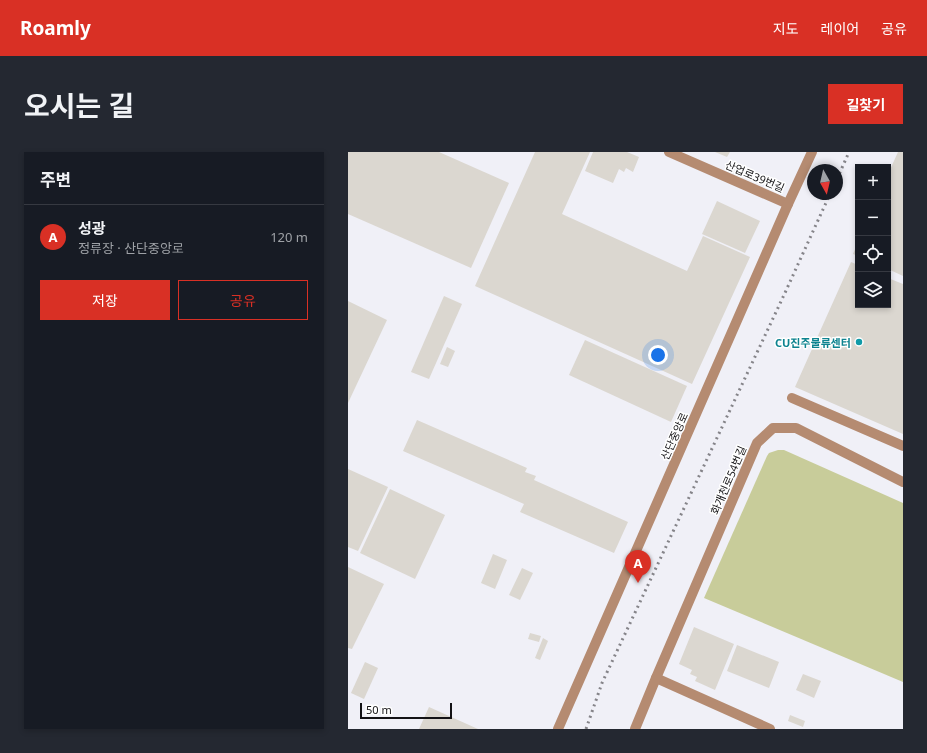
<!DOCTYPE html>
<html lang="ko">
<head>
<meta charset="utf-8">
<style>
  body { margin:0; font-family:"Noto Sans","Noto Sans KR",sans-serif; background:#242831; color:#f1f3f6 }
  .controls { position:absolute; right:12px; top:12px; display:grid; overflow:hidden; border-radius:0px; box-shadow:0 2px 6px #0003 }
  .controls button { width:36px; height:36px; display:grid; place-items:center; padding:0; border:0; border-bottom:1px solid #363941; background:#171b24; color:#f1f3f6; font:20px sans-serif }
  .compass { position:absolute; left:459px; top:12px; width:36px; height:36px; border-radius:50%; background:#171b24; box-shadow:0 2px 6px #0003; rotate:172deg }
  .scale { position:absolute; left:12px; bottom:10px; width:92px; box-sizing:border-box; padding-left:4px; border:2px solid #131215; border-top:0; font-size:11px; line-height:14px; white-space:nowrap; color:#131215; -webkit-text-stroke:3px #fff; paint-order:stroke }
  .you { position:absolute; left:310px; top:203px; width:14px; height:14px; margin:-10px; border:3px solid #fff; border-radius:50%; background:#1a73e8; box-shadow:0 0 0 6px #1a73e833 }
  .badge { display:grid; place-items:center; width:26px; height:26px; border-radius:50%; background:#d93025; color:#fff; font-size:13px; font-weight:700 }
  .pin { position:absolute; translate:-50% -33px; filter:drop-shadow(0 1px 2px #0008) }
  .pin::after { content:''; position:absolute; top:21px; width:14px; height:12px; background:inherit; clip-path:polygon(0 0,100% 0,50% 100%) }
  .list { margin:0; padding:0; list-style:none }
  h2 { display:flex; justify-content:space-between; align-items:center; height:52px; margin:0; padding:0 16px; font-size:17px }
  h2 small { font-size:13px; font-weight:400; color:#9ea1a6 }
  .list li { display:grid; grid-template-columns:26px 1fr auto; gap:12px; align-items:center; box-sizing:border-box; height:64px; padding:0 16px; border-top:1px solid #363941 }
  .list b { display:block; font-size:15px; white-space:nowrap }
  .list p { margin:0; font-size:13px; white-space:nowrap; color:#9ea1a6 }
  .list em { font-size:13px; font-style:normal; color:#9ea1a6 }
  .actions { display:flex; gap:8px; padding:12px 16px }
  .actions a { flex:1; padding:9px 0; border:1px solid #d93025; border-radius:0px; text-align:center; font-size:14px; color:#d93025 }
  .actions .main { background:#d93025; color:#fff }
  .icon { flex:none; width:22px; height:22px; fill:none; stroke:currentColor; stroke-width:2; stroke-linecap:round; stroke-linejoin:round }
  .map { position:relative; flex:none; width:555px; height:577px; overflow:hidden; border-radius:0px }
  header { display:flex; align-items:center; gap:24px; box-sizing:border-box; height:56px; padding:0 20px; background:#d93025; color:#fff }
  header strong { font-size:19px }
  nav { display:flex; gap:22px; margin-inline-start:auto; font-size:14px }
  .intro { display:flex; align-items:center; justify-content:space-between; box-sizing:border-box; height:96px; padding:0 24px }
  h1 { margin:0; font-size:28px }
  .button { padding:10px 18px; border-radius:0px; background:#d93025; color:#fff; font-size:14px; font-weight:700 }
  main { display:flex; gap:24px; padding:0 24px }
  aside { flex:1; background:#171b24; border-radius:0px; box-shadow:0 2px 6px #0003 }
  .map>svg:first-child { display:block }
  .green { fill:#c8cc9a }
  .building { fill:#dbd7d0 }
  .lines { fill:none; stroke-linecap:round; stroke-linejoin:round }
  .minor { stroke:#b58b71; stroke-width:10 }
  .rail { stroke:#858489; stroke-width:3; stroke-dasharray:2 4; stroke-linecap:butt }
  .culture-dot { fill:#0f9aa8; stroke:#fff; stroke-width:1.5 }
  .labels { text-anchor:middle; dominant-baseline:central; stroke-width:3; stroke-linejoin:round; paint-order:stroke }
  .street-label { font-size:11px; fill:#131215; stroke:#fff }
  .culture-label { font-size:11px; font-weight:bold; fill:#0d838f; stroke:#fff; text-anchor:end }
</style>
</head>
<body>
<header>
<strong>Roamly</strong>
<nav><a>지도</a><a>레이어</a><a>공유</a></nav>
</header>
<div class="intro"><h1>오시는 길</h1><a class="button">길찾기</a></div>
<main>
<aside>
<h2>주변<small></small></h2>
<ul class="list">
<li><span class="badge">A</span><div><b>성광</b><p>정류장 · 산단중앙로</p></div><em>120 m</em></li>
</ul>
<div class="actions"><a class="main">저장</a><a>공유</a></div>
</aside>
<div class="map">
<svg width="555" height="577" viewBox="0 0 555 577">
  <rect width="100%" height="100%" fill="#f0f0f7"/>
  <path class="green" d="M430,298H436L555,351V530L356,446L419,304L421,301Z"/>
  <g class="building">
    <path d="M0,0H91L161,31L123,116L0,62Z"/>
    <path d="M187,0H242L214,62L339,119L355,84L402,105L344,232L127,134Z"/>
    <path d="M245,0H279L291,5L285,20L278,16L276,20L271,17L265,31L237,19Z"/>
    <path d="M367,0H382L379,5Z"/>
    <path d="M550,0H555V124L540,117V22Z"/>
    <path d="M369,49L412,69L397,101L354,82Z"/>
    <path d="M510,90V104L505,102Z"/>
    <path d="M503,110L510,113V153H540V126L555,132V282L447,235Z"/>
    <path d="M96,144L114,152L81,227L63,220Z"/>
    <path d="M0,149L39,168L0,251Z"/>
    <path d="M237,188L339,234L323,270L221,223Z"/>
    <path d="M99,195L107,199L100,215L92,212Z"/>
    <path d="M69,268L179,316L177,320L188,324L186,328L280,370L266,401L172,360L176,352L55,299Z"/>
    <path d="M0,317L40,335L10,399L0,395Z"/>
    <path d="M42,337L97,363L67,427L12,401Z"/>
    <path d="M145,402L159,408L147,437L133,431Z"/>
    <path d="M0,415L36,432L4,497L0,496Z"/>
    <path d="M174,416L185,421L172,448L161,443Z"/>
    <path d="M346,475L386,492L367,538L347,529L349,525L342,522L344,518L331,512Z"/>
    <path d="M182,481L193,484L191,490L180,487Z"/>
    <path d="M195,486L200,489L192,508L187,506Z"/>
    <path d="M389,493L431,510L421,536L379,519Z"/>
    <path d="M17,510L30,516L16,547L3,541Z"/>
    <path d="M455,522L473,529L466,546L448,538Z"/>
    <path d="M81,555L130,577H71Z"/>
    <path d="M442,563L457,569L455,575L440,569Z"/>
  </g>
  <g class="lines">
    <g class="minor">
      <path d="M321,0L440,52"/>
      <path d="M444,246L555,294"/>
      <path d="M308,526L422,577"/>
      <path d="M210,577L440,52L464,0"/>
      <path d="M287,577L308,526L409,291L425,276H448L555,330"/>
    </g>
    <g class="rail">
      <path d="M489,27L501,0"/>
      <path d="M238,577L254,531L436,143L482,42"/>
    </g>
  </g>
  <circle class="culture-dot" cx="511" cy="190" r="4"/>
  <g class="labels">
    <g class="street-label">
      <text transform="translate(407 24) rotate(23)">산업로39번길</text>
      <text transform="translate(326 284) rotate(-66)">산단중앙로</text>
      <text transform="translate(380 328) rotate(-67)">화개천로54번길</text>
    </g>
    <g class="culture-label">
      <text x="503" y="190">CU진주물류센터</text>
    </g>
  </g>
</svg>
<div class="controls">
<button>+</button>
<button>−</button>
<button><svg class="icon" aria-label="locate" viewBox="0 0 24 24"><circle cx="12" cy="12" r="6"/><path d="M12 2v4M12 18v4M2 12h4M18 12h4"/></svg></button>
<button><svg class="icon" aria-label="layers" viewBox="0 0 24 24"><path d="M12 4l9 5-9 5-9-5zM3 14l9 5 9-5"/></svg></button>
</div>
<svg class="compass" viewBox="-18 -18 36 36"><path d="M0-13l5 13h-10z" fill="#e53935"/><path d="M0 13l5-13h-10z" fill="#9ea1a6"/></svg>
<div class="scale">50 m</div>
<div class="you"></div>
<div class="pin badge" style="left:290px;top:431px">A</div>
</div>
</main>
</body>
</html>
